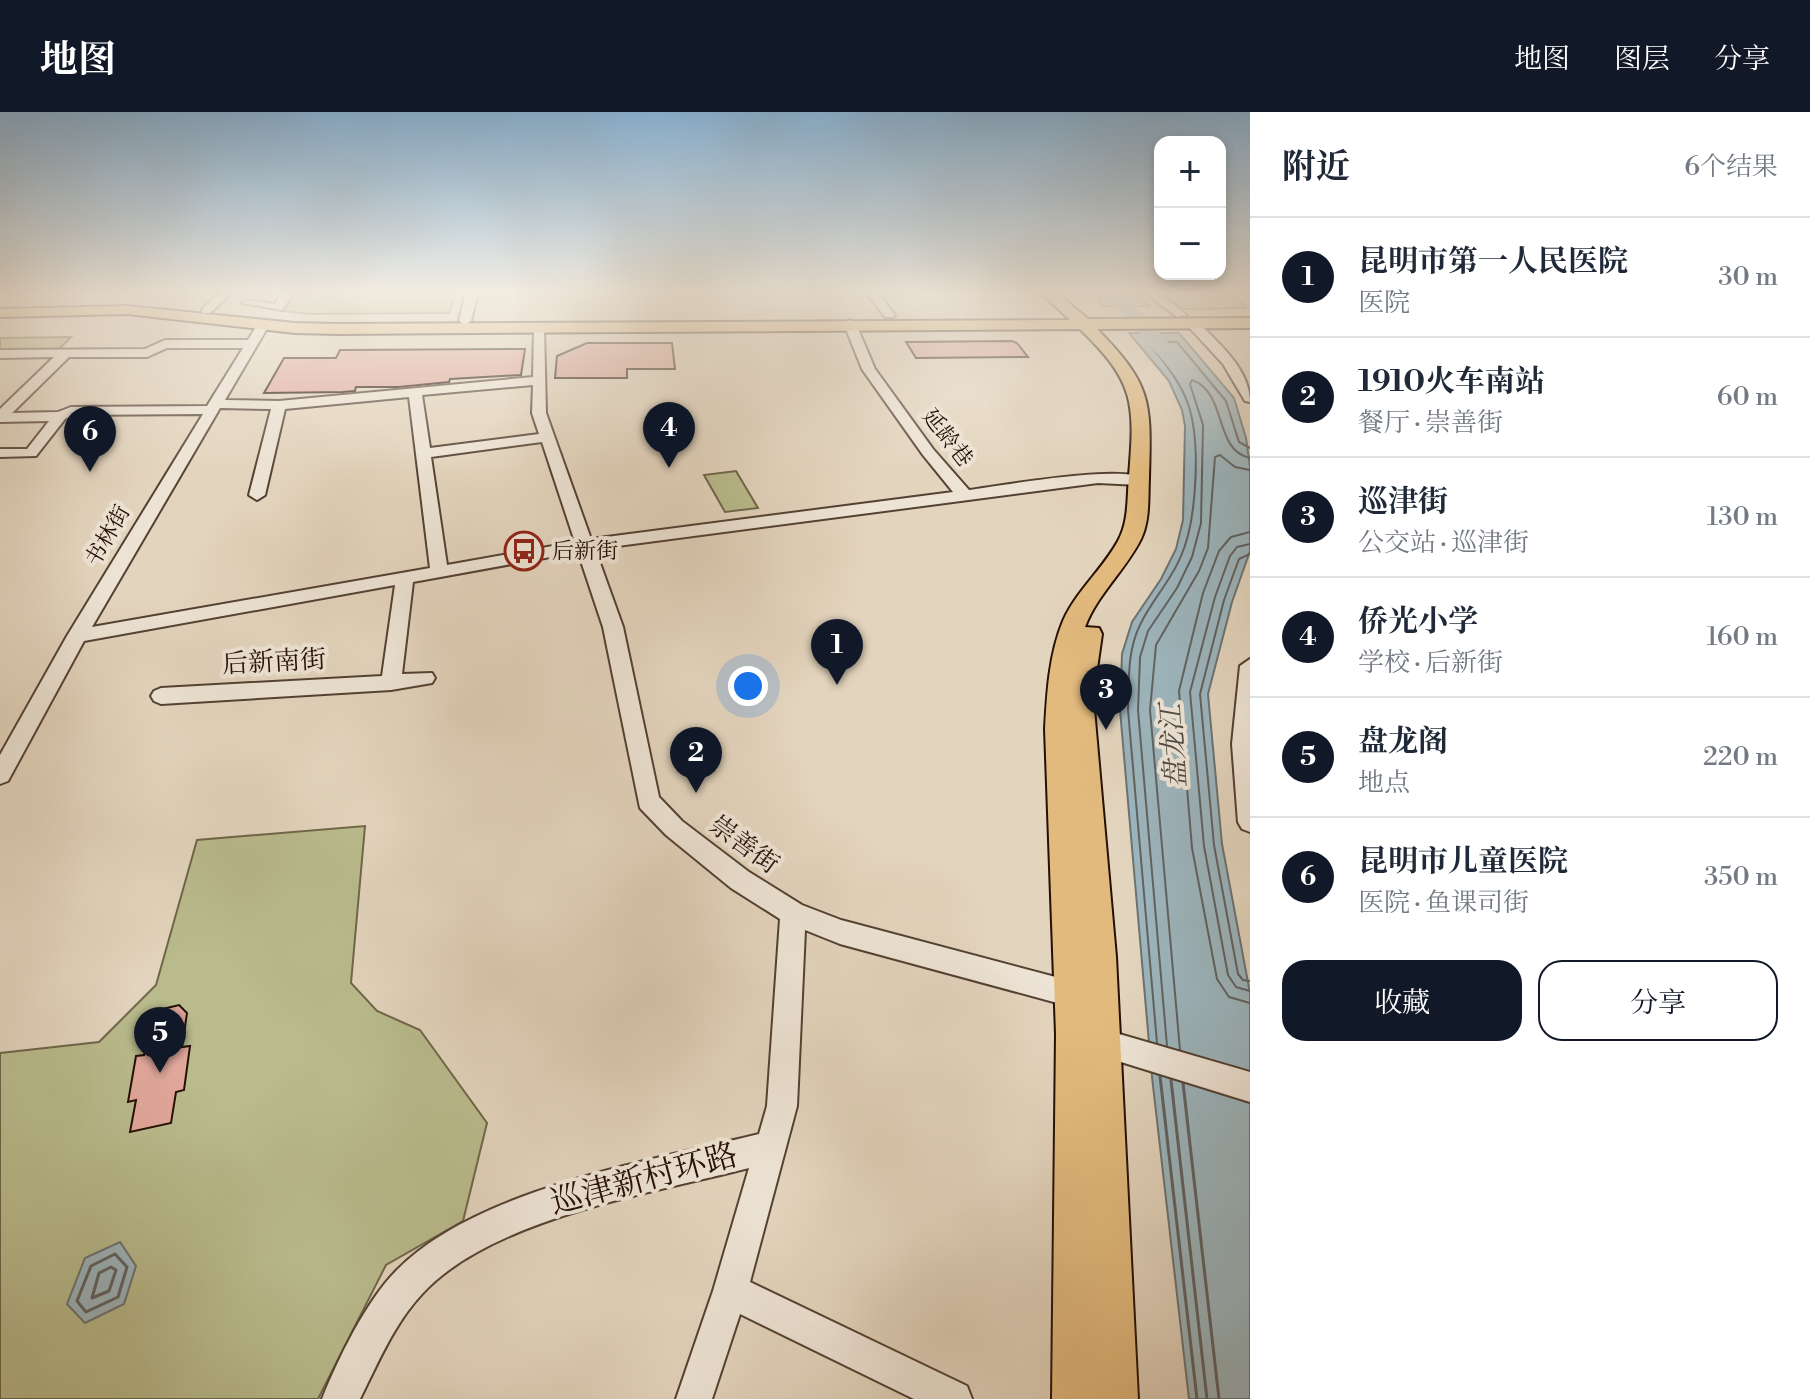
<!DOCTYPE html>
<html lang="zh">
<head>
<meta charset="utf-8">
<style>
  body { margin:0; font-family:"Libre Bodoni","Noto Serif SC",serif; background:#f2f2f3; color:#1f2937 }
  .controls { position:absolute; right:24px; top:24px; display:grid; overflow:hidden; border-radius:16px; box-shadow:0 4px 12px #0003 }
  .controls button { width:72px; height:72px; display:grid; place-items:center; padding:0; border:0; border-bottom:2px solid #e0e1e3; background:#fff; color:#1f2937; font:40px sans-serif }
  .you { position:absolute; left:748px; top:574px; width:28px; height:28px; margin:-20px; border:6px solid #fff; border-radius:50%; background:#1a73e8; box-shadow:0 0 0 12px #1a73e833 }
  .badge { display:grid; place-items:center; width:52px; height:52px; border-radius:50%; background:#111827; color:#fff; font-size:26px; font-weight:700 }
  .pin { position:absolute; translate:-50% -66px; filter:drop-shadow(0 2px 4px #0008) }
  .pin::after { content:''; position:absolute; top:42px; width:28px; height:24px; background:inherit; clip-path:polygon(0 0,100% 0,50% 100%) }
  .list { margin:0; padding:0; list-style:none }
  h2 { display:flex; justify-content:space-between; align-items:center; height:104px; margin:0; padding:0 32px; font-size:34px }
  h2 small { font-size:26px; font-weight:400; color:#747a83 }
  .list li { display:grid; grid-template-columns:52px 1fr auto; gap:24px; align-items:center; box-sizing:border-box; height:120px; padding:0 32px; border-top:2px solid #e0e1e3 }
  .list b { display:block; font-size:30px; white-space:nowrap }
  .list p { margin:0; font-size:26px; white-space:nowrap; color:#747a83 }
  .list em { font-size:26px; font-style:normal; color:#747a83 }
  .actions { display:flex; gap:16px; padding:24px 32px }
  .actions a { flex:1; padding:18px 0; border:2px solid #111827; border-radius:24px; text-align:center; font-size:28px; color:#111827 }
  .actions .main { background:#111827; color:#fff }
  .map { position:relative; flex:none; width:1250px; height:1287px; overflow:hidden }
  header { display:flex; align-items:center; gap:48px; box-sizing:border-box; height:112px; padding:0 40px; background:#111827; color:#fff }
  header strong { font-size:38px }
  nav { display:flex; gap:44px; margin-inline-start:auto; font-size:28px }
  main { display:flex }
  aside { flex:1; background:#fff }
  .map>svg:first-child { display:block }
  .green { fill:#b9bb8d; stroke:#6f6649; stroke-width:2 }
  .water { fill:#9cb5bd; stroke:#6c7373; stroke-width:2 }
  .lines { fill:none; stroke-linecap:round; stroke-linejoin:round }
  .shore-far1 { stroke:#606261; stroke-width:2 }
  .shore { stroke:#606261; stroke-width:3 }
  .river { fill:#9cb5bd; fill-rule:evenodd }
  .building { fill:#e1a89c; stroke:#251005; stroke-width:2 }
  .minor-casing { stroke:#544133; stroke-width:4 }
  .major-casing { stroke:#251005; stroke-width:4 }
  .minor { fill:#ede3d4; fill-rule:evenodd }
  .major { fill:#e2ba7e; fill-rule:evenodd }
  .labels { text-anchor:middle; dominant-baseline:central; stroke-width:8; stroke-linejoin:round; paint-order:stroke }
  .far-street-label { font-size:22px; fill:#251005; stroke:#ede3d4 }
  .far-poi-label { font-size:22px; fill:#251005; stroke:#ede3d4; text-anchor:start }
  .street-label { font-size:26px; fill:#251005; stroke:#ede3d4 }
  .water-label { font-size:28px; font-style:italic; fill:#4f4a45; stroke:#ede3d4 }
  .near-street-label { font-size:32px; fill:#251005; stroke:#ede3d4 }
</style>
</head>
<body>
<header>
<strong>地图</strong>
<nav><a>地图</a><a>图层</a><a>分享</a></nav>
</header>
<main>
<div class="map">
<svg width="1250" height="1287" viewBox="0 0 1250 1287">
  <rect width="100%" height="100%" fill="#e3d4bd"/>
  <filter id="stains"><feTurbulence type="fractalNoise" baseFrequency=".0025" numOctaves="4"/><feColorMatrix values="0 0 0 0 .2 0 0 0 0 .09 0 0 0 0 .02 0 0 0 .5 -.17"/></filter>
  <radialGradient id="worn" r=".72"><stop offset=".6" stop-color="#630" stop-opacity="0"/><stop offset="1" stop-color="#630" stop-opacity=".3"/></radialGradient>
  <g class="green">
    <path d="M296,180H456L449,201L309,202L284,199Z"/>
    <path d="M1160,180H1228L1247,196L1185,197Z"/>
    <path d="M71,225L59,237H0V226Z"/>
    <path d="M736,359L758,396L725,400L704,363Z"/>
    <path d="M365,714L351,871L377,899L420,918L487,1011L463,1109L386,1153L318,1287H0V941L99,930L156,873L197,728Z"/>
  </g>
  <g class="water">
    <path d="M1096,180H1135L1149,194H1101Z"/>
    <path d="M1129,221H1179L1234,286L1246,326L1250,354V439L1232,490L1208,582L1222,732L1250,881V1287H1189L1152,965L1120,598L1122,542L1132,510L1161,467L1176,437L1183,408L1185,314L1182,298L1169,269Z"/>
    <path d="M120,1130L136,1154L124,1192L85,1211L67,1192L85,1146Z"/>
  </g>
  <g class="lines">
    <g class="shore-far1">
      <path d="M1250,420L1231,425L1219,439L1203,481L1179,579L1192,736L1217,867L1229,885L1250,891"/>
      <path d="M1250,432L1237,435L1230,444L1215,485L1190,580L1204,734L1228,863L1236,875L1250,879"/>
      <path d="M1250,442L1239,447L1224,488L1200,582L1214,733L1238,862L1243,868L1250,869"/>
      <path d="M1157,931L1128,598C1129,570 1127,539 1140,513C1151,489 1171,469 1181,444C1197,408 1201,329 1188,292C1181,271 1166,253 1152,235V230H1177L1226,289L1239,330L1250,336"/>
      <path d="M1167,934L1138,598L1140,545L1148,519L1177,476L1192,445L1201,411L1203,313L1190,272L1192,268C1228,281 1213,338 1250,346"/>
      <path d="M1180,938L1150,598L1156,533L1199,459L1208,436L1215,345L1220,343L1235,355L1250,358"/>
    </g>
    <g class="shore">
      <path d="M1160,964L1197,1287"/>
      <path d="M1171,968L1207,1287"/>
      <path d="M1183,971L1219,1287"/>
      <path d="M115,1142L127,1155L118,1185L86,1200L77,1189L91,1154Z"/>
      <path d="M111,1155L116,1158L109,1179L92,1186L99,1161Z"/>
    </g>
    <path class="river" d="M1104,180H1123L1186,251L1189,255L1186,259H1172Z"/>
  </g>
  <g class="building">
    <path d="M1012,229L1017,231L1028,245L916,246L906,230Z"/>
    <path d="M587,231H672L675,257H627V266H555L557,244Z"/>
    <path d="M525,237L521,263L450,267L449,270L399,275H356L355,279L343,280L264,281L284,246H336L340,238Z"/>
    <path d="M179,893L187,901L182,935L190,934L184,978L176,980L171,1011L130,1020L136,988L128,990L136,944L144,943L150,908L163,897Z"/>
  </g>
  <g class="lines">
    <g class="minor-casing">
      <g id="minor">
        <path d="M221,180H233L210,201H202V197Z"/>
        <path d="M282,180H294L282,198L242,191L248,188L275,192Z"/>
        <path d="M466,180H478L471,209L465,213L459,209Z"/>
        <path d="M866,180H877L895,203L893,205H885Z"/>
        <path d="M1144,180H1157L1187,203L1177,205Z"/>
        <path d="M850,208L856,212L875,257L933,337L969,378C1000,374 1127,351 1147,368L1139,373L1098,371L595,437L623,515L659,685L682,709L749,760L802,793L841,808L1093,875L1097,885L1093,895L1083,898L840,832L805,818L797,994L750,1170L967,1274L972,1287H914L740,1202L712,1287H676L713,1179L749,1056C652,1081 490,1107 422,1182C394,1212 378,1251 360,1287H322C338,1247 367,1187 398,1157C479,1076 651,1049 759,1022L767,994L780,807L731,776L666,723L640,696L603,515L578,440L413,470L402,562L432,561L435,566L432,571L391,578L161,592L154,589L151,584L154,579L161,576L382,564L395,473L84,529L8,669L0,672V643L67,524L203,302L73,303L65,307L36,344L0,345V337H27L49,309L0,310V297L54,245L0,246V238L145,237L165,228H248L259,210L263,209L269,213L225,288L279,289L533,265L534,217L544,214L546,301L591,427L953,380L923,343L862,257L844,212ZM167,236H243L207,294L71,295L58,300L12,301L69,245H147ZM533,273L532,301L539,322L430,336L422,283ZM409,285L430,456L92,515L220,296L271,297L249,383L257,388L265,383L285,297ZM542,330L575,430L447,453L431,345Z"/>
        <path d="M1188,208H1196C1218,231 1250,257 1250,290L1245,289L1223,252L1188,214Z"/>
        <path d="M1250,547V720L1242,717L1238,710L1232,632L1240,554Z"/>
        <path d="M1102,917L1250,960V990L1092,941L1088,931L1092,921Z"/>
      </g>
    </g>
    <g class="major-casing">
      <path id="major" d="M1040,180H1056L1088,207L1250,206V216L1097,217C1153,274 1151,290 1149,366C1148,386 1150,408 1141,427C1125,459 1098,481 1085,515L1099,516L1102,522L1093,585L1116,845L1138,1287H1052L1056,922L1045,617C1047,581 1049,543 1063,509C1077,478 1102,458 1118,429C1129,409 1127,386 1129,364C1135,291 1135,270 1080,217L337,222L295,221L127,202L0,205V197L127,194L295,211L337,212L1070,208Z"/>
    </g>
    <use href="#minor" class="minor"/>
    <use href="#major" class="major"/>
  </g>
  <linearGradient id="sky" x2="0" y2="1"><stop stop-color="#89b4d7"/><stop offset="0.5" stop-color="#f2ece1"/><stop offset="1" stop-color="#f2ece1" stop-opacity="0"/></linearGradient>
  <rect width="1250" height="360" fill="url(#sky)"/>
  <defs>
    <g id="bus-ring" transform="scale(2)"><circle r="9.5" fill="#ede3d4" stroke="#8f2418" stroke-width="1.5"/><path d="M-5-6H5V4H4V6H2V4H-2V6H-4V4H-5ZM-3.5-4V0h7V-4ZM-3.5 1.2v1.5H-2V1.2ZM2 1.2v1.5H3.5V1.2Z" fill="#8f2418"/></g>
  </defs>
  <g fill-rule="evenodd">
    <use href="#bus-ring" x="524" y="439"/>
  </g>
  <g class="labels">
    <g class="far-street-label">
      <text transform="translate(947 326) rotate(52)">延龄巷</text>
      <text transform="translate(108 424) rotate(-60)">书林街</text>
    </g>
    <g class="far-poi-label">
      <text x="552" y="439">后新街</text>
    </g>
    <g class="street-label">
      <text transform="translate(274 550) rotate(-3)">后新南街</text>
      <text transform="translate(744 733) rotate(36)">崇善街</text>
    </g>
    <g class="water-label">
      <text transform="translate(1174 634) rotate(-94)">盘龙江</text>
    </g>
    <g class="near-street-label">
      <text transform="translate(644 1067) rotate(-15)">巡津新村环路</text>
    </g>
  </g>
  <rect width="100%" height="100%" filter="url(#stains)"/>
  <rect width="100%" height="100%" fill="url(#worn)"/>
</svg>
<div class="controls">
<button>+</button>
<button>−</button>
</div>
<div class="you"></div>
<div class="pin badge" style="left:837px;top:573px">1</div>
<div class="pin badge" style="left:696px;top:681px">2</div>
<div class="pin badge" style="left:1106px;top:618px">3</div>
<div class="pin badge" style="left:669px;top:356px">4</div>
<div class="pin badge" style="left:160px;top:961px">5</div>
<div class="pin badge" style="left:90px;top:360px">6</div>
</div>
<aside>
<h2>附近<small>6个结果</small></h2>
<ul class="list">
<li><span class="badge">1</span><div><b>昆明市第一人民医院</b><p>医院</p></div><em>30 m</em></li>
<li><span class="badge">2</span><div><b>1910火车南站</b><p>餐厅 · 崇善街</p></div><em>60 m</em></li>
<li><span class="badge">3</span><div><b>巡津街</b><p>公交站 · 巡津街</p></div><em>130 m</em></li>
<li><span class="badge">4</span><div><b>侨光小学</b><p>学校 · 后新街</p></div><em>160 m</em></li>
<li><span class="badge">5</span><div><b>盘龙阁</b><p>地点</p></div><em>220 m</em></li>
<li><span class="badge">6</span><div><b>昆明市儿童医院</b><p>医院 · 鱼课司街</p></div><em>350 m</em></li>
</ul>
<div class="actions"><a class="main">收藏</a><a>分享</a></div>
</aside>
</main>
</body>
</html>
